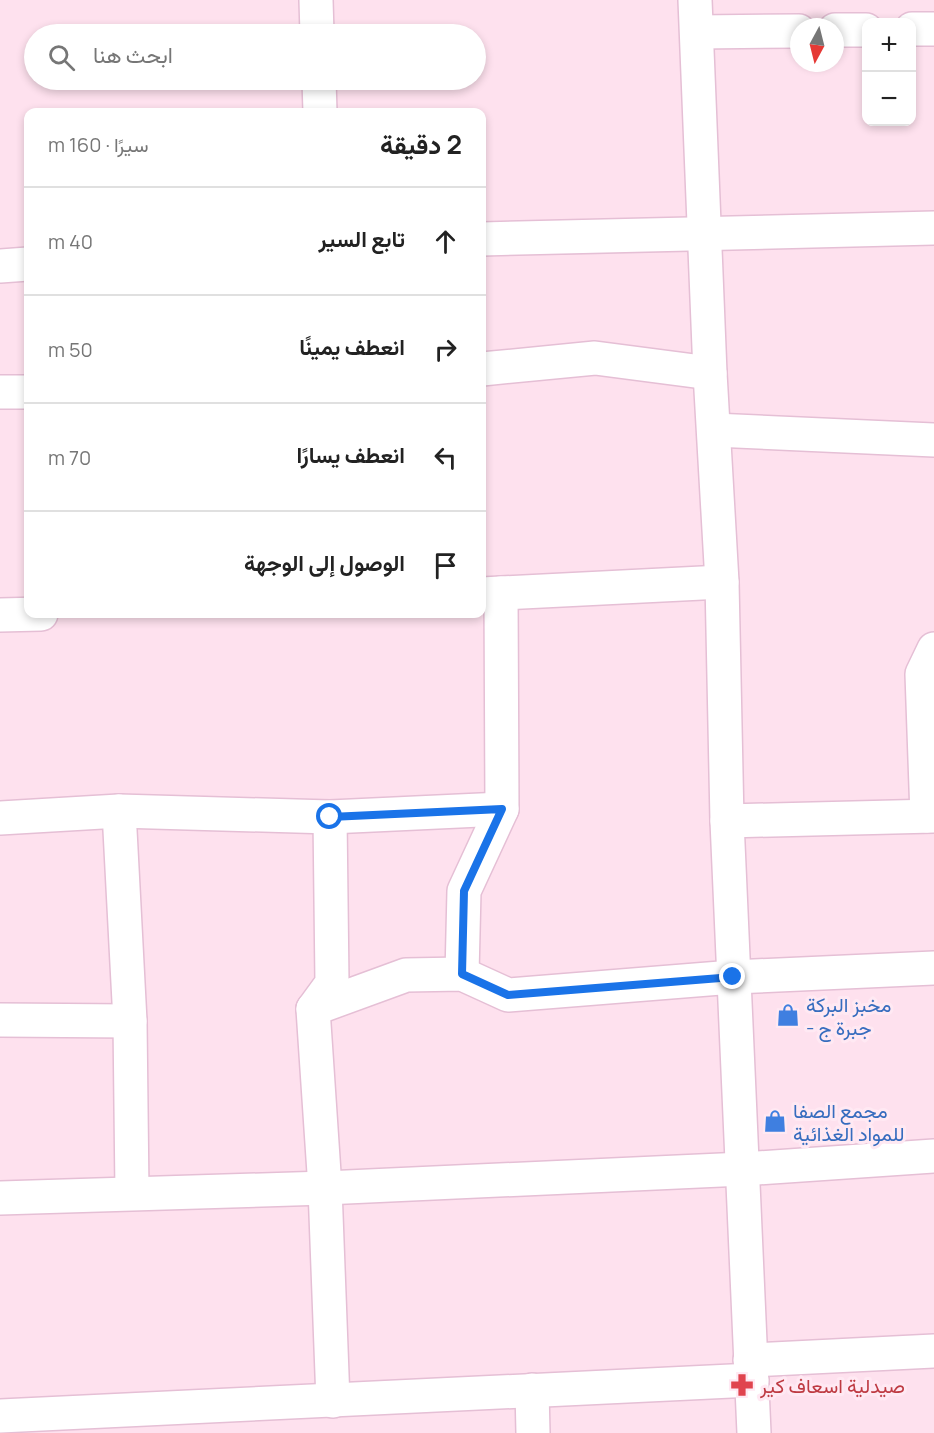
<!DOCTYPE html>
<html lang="ar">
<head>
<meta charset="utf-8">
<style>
  body { margin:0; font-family:Manrope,Vazirmatn,sans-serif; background:#f2f2f2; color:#222; direction:rtl }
  .controls { position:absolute; right:18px; top:18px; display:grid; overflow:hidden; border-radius:12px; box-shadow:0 3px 9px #0003 }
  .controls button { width:54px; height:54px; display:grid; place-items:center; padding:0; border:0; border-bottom:2px solid #e0e0e0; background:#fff; color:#222; font:30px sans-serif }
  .compass { position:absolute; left:790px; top:18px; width:54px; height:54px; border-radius:50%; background:#fff; box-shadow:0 3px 9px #0003; rotate:187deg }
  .stop { position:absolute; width:18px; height:18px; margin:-14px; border:4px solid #1a73e8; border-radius:50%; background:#fff }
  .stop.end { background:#1a73e8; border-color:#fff; box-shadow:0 2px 6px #0008 }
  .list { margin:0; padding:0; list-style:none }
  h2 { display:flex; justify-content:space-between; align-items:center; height:78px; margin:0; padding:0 24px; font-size:26px }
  h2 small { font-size:20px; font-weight:400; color:#767676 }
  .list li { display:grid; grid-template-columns:39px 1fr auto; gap:18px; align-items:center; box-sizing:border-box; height:108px; padding:0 24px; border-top:2px solid #e0e0e0 }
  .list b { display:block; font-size:22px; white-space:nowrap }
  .list em { font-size:20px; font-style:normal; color:#767676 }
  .icon { flex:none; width:33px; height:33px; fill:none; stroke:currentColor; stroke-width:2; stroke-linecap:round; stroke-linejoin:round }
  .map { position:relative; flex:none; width:934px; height:1433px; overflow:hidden; direction:ltr }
  .search { position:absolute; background:#fff; box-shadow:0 3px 9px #0003; left:24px; top:24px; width:462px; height:66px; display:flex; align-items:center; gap:15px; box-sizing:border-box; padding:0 21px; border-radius:33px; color:#767676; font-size:22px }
  .panel { position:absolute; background:#fff; box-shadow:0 3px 9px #0003; left:24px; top:108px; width:462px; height:510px; border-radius:12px; direction:rtl }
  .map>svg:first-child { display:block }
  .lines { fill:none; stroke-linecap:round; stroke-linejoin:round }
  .minor-casing { stroke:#e5bfd5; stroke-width:36 }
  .minor { stroke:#fff; stroke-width:33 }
  .route { stroke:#1a73e8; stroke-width:8 }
  .labels { text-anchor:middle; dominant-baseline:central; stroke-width:6; stroke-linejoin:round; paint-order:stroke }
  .shop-label { font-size:20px; fill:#366cbe; stroke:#ffe9f3; text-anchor:start }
  .health-label { font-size:20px; fill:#be3a42; stroke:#ffe9f3; text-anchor:start }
</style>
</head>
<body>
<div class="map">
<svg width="934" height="1433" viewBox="0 0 934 1433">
  <rect width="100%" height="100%" fill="#fee1ee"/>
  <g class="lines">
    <g class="minor-casing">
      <g id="minor">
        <path d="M316,0L317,34"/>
        <path d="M695,0L710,373L722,582L727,821L754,1433"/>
        <path d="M912,29H934"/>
        <path d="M835,30H866"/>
        <path d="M697,32L799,31"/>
        <path d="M319,80L320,112"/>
        <path d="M482,239L934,228"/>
        <path d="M0,266L28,264"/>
        <path d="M482,369L595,358L710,373"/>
        <path d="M0,392H28"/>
        <path d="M714,430L934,440"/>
        <path d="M482,594L722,582"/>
        <path d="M0,615L41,614"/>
        <path d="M119,811L130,1021L132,1193"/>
        <path d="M927,816L922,674L934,649"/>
        <path d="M330,817L332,983L313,1009L325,1188L333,1401"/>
        <path d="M0,818L119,811L330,817L502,809"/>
        <path d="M727,821L934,816"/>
        <path d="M462,974L464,891L502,809L501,593"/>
        <path d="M313,1009L406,975L462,974L508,995L733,977L934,968"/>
        <path d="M0,1020L130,1021"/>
        <path d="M0,1198L325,1188L743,1169L934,1156"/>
        <path d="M750,1360L934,1351"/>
        <path d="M532,1390L533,1433"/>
        <path d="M0,1416L752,1380"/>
      </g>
    </g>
    <use href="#minor" class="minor"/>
  </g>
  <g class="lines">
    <path class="route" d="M330,817L502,809L464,891L462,974L508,995L733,977"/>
  </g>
  <defs>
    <g id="shop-bare" transform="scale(1.8)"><path d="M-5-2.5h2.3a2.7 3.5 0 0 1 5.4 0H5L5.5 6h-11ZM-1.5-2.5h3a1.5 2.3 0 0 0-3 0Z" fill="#3f7fe0" stroke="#ffe9f3" stroke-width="2.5" paint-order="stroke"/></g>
    <g id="pharmacy-bare" transform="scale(1.8)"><path d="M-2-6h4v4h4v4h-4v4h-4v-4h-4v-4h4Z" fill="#e0444e" stroke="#ffe9f3" stroke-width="2.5" paint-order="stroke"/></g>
  </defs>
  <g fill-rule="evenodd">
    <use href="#shop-bare" x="788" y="1015"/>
    <use href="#shop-bare" x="775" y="1121"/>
    <use href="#pharmacy-bare" x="742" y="1385"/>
  </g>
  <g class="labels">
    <g class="shop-label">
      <text x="806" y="1004">مخبز البركة<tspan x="806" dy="23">- جبرة ج</tspan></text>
      <text x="793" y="1110">مجمع الصفا<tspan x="793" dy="23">للمواد الغذائية</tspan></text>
    </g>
    <g class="health-label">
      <text x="760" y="1385">صيدلية اسعاف كير</text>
    </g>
  </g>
</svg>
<div class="controls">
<button>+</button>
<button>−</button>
</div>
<svg class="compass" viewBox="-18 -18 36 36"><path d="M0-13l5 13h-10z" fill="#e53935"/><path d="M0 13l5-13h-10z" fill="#767676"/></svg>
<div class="stop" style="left:330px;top:817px"></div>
<div class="stop end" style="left:733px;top:977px"></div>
<div class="search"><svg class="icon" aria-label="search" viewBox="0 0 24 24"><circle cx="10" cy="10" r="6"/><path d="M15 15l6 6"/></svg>ابحث هنا</div>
<section class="panel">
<h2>2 دقيقة<small>سيرًا · 160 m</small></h2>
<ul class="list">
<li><svg class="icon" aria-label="ahead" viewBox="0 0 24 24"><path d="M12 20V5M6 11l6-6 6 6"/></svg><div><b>تابع السير</b></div><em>40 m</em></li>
<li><svg class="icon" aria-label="right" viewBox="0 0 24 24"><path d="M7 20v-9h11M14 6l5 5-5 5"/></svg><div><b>انعطف يمينًا</b></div><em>50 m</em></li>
<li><svg class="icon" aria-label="left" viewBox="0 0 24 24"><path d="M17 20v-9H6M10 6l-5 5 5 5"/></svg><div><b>انعطف يسارًا</b></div><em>70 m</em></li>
<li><svg class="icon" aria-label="arrive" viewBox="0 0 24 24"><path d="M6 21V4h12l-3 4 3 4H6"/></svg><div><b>الوصول إلى الوجهة</b></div></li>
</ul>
</section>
</div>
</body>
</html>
